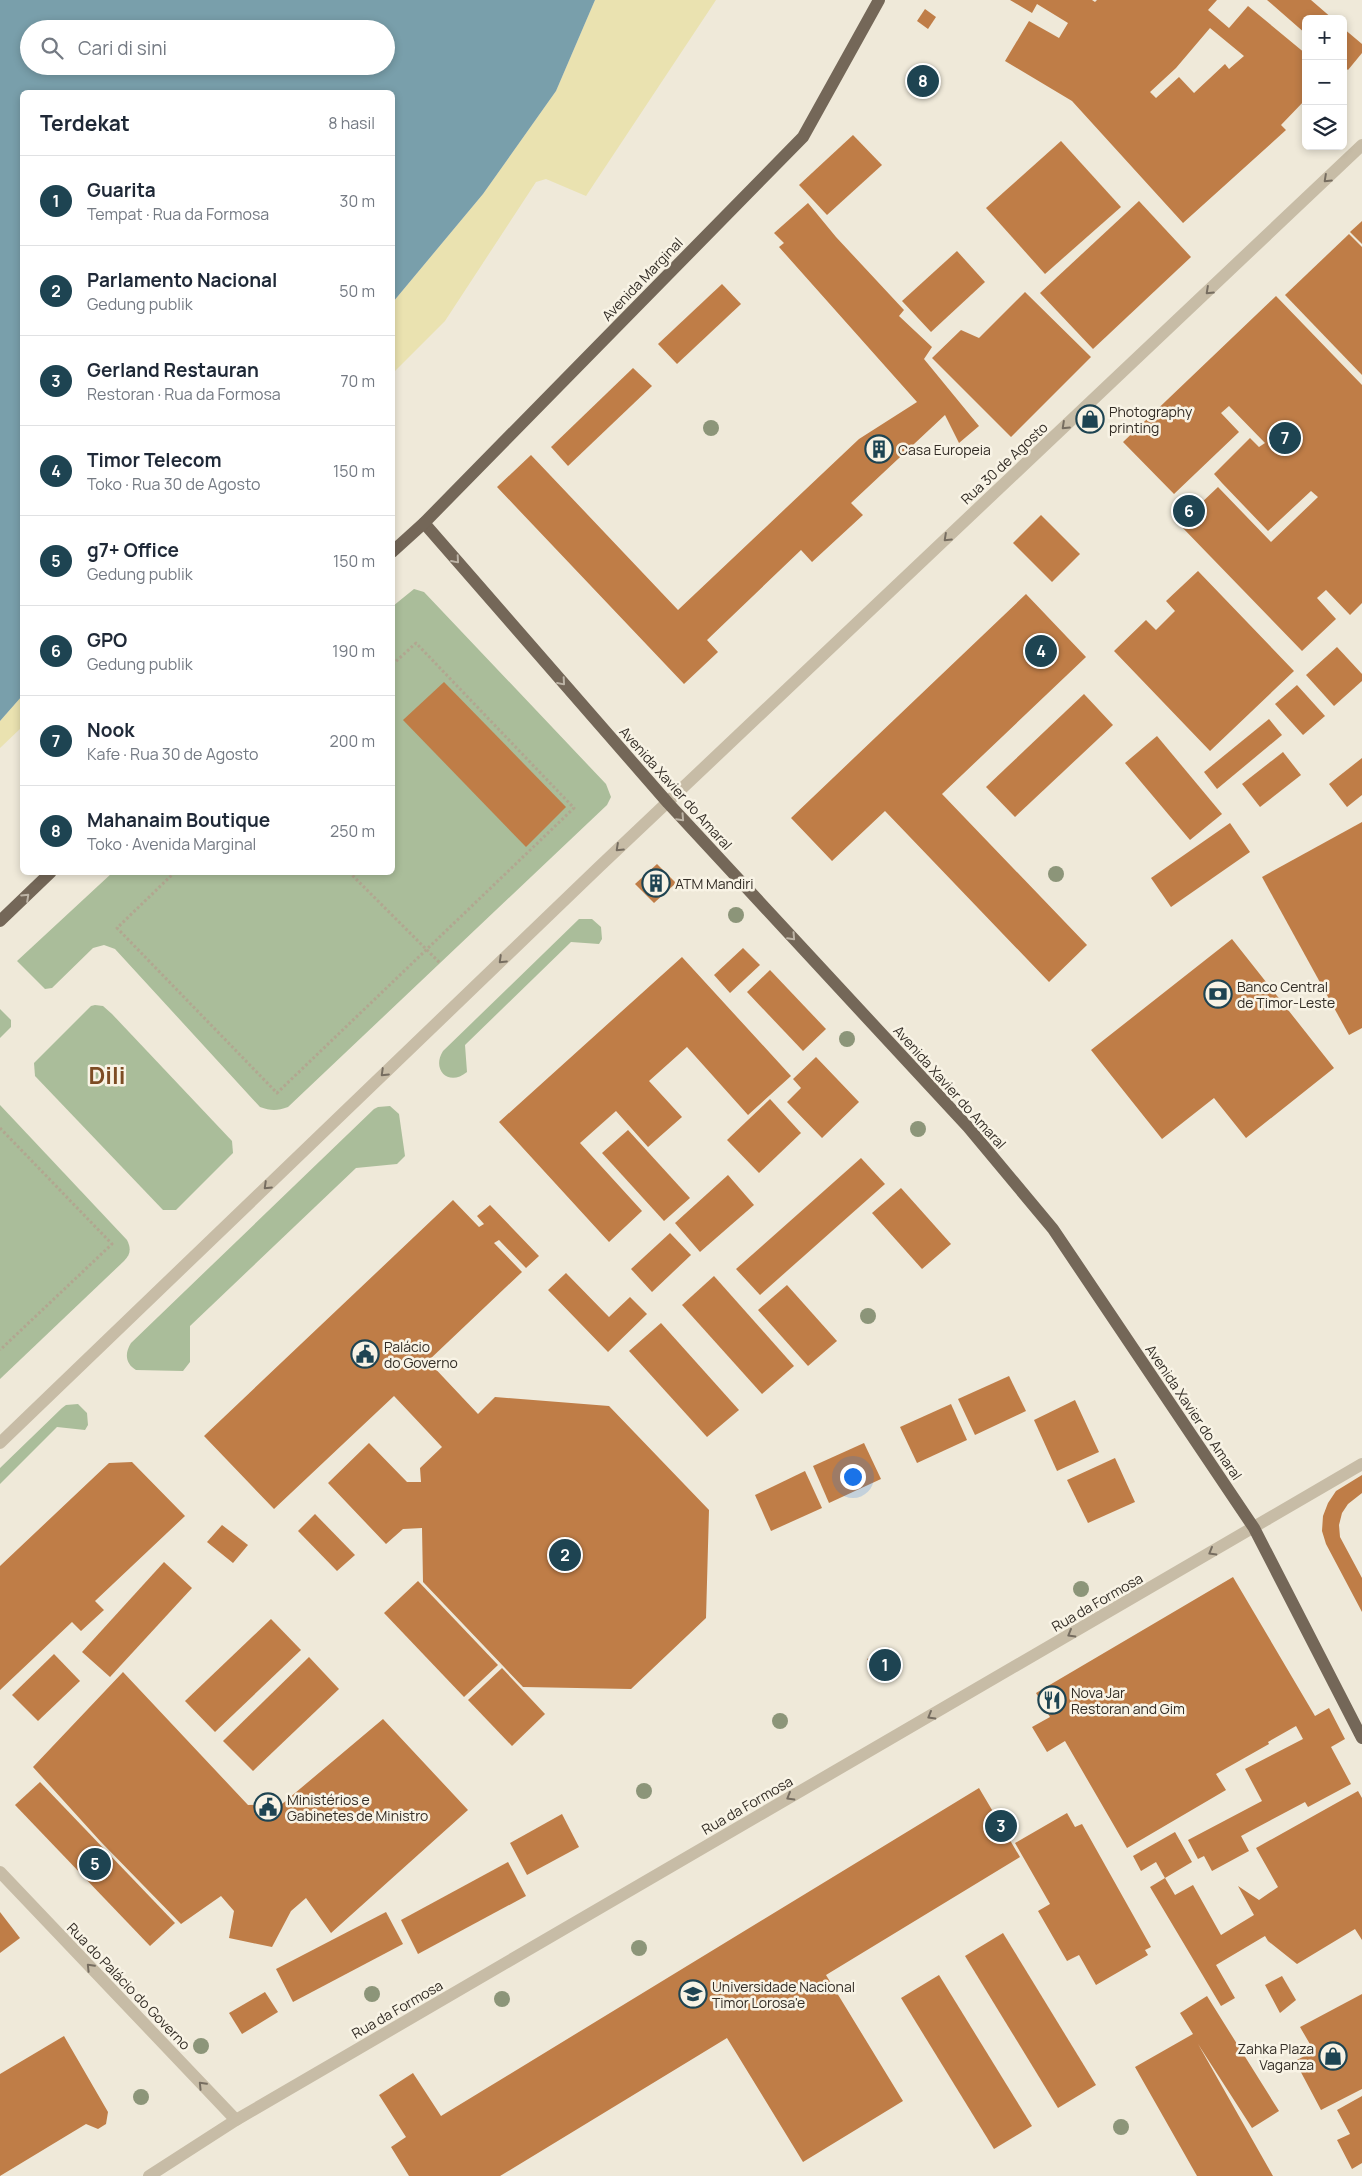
<!DOCTYPE html>
<html lang="id">
<head>
<meta charset="utf-8">
<style>
  body { margin:0; font-family:Manrope,sans-serif; background:#f6f6f7; color:#1f2937 }
  .controls { position:absolute; right:15px; top:15px; display:grid; overflow:hidden; border-radius:8px; box-shadow:0 2px 8px #0003 }
  .controls button { width:45px; height:45px; display:grid; place-items:center; padding:0; border:0; border-bottom:1px solid #e0e1e3; background:#fff; color:#1f2937; font:25px sans-serif }
  .you { position:absolute; left:852px; top:1476px; width:18px; height:18px; margin:-12px; border:4px solid #fff; border-radius:50%; background:#1a73e8; box-shadow:0 0 0 8px #1a73e833 }
  .badge { display:grid; place-items:center; width:32px; height:32px; border-radius:50%; background:#1e4452; color:#fff; font-size:16px; font-weight:700 }
  .pin { position:absolute; translate:-50% -50%; border:2px solid #fff; box-shadow:0 1px 5px #0006 }
  .list { margin:0; padding:0; list-style:none }
  h2 { display:flex; justify-content:space-between; align-items:center; height:65px; margin:0; padding:0 20px; font-size:21px }
  h2 small { font-size:16px; font-weight:400; color:#747a83 }
  .list li { display:grid; grid-template-columns:32px 1fr auto; gap:15px; align-items:center; box-sizing:border-box; height:90px; padding:0 20px; border-top:1px solid #e0e1e3 }
  .list b { display:block; font-size:19px; white-space:nowrap }
  .list p { margin:0; font-size:16px; white-space:nowrap; color:#747a83 }
  .list em { font-size:16px; font-style:normal; color:#747a83 }
  .icon { flex:none; width:28px; height:28px; fill:none; stroke:currentColor; stroke-width:2; stroke-linecap:round; stroke-linejoin:round }
  .map { position:relative; flex:none; width:1362px; height:2176px; overflow:hidden }
  .search { position:absolute; background:#fff; box-shadow:0 2px 8px #0003; left:20px; top:20px; width:375px; height:55px; display:flex; align-items:center; gap:12px; box-sizing:border-box; padding:0 18px; border-radius:28px; color:#747a83; font-size:19px }
  .panel { position:absolute; background:#fff; box-shadow:0 2px 8px #0003; left:20px; top:90px; width:375px; height:785px; border-radius:8px }
  .map>svg:first-child { display:block }
  .green { fill:#aabd9a }
  .sand { fill:#eae2b0 }
  .water { fill:#799fab; fill-rule:evenodd }
  .building { fill:#bf7d47; fill-rule:evenodd }
  .lines { fill:none; stroke-linecap:round; stroke-linejoin:round }
  .path { stroke:#b2a690; stroke-width:3; stroke-dasharray:2.5 2.5; stroke-linecap:butt }
  .minor { stroke:#c7bca6; stroke-width:12 }
  .major { stroke:#746758; stroke-width:12 }
  .tree { fill:#8c9579 }
  .oneway { stroke:#766d60 }
  .oneway2 { stroke:#bdb4a6 }
  .labels { text-anchor:middle; dominant-baseline:central; stroke-width:5; stroke-linejoin:round; paint-order:stroke }
  .street-label { font-size:14px; fill:#332d26; stroke:#f8f3e5 }
  .poi-label { font-size:14px; fill:#332d26; stroke:#f8f3e5; text-anchor:start }
  .town-label { font-size:24px; font-weight:bold; fill:#7d4c24; stroke:#f8f3e5 }
</style>
</head>
<body>
<div class="map">
<svg width="1362" height="2176" viewBox="0 0 1362 2176">
  <rect width="100%" height="100%" fill="#efe9d9"/>
  <g class="green">
    <path d="M414,589L424,592L606,784L611,797L607,805L288,1107C277,1111 271,1111 260,1107L115,949L104,945L93,948L52,988L45,989L17,961L112,873L392,872L393,606Z"/>
    <path d="M579,919H592L601,927L602,939L599,944L571,942L465,1045L467,1072C449,1087 431,1070 443,1051Z"/>
    <path d="M95,1005L103,1006L112,1014L232,1141L233,1153L176,1210H163L35,1076L34,1063L91,1006Z"/>
    <path d="M0,1009L11,1020V1027L0,1038Z"/>
    <path d="M0,1105L127,1240C131,1248 131,1254 124,1261L0,1379Z"/>
    <path d="M390,1106L399,1114L405,1156L397,1164L356,1168L190,1326V1362L183,1371L136,1370C126,1364 124,1354 131,1343L374,1109L378,1107Z"/>
    <path d="M78,1404L87,1413L88,1425L85,1430L57,1427L0,1484V1468L62,1408L66,1405Z"/>
  </g>
  <g class="sand">
    <path d="M595,0H716L586,196L546,179L536,182L445,321L393,373V302L483,194L556,91Z"/>
    <path d="M22,696V727L0,748V721Z"/>
  </g>
  <path class="water" d="M0,0H595L556,91L483,194L393,302L392,92H22V696L0,721ZM29,29H386V66H29Z"/>
  <g class="building">
    <path d="M1010,0H1092L1095,2L1097,0H1217L1208,10L1229,28L1248,6L1306,54V99L1281,125L1286,130L1183,223L1072,101L1005,61L1029,21L1059,38L1068,23L1037,4L1032,13ZM1210,28L1244,56L1229,69L1225,64L1194,93L1179,77L1156,98L1150,92L1176,68Z"/>
    <path d="M1267,0H1311L1333,19H1306V34Z"/>
    <path d="M925,9L936,17L928,29L917,21Z"/>
    <path d="M1343,28L1362,44V53L1348,70L1343,66Z"/>
    <path d="M853,135L882,165L827,215L799,185Z"/>
    <path d="M1061,141L1121,207L1045,274L986,208Z"/>
    <path d="M1139,201L1191,257L1093,349L1040,293Z"/>
    <path d="M808,203L836,237L904,310L899,316L932,347L924,359L979,426L959,443L945,415L851,503L863,515L812,562L801,550L707,640L718,652L684,684L497,487L531,455L678,610L859,439L917,402L779,247L784,243L774,233Z"/>
    <path d="M1362,221V244L1350,232Z"/>
    <path d="M1349,234L1362,247V375L1285,295Z"/>
    <path d="M957,251L985,282L931,332L902,301Z"/>
    <path d="M722,284L741,304L677,364L658,344Z"/>
    <path d="M1025,292L1091,357L1011,437L932,358L961,330L979,338Z"/>
    <path d="M1276,296L1362,385V603L1350,615L1326,590L1317,598L1336,619L1302,651L1179,524L1218,487L1271,542L1318,497L1311,491L1268,531L1222,483L1214,474L1250,438L1259,447L1265,443L1229,406L1221,413L1239,432L1174,494L1123,442Z"/>
    <path d="M633,368L652,386L568,466L551,447Z"/>
    <path d="M1041,515L1080,554L1052,582L1013,543Z"/>
    <path d="M1198,571L1294,671L1210,751L1114,651L1146,620L1156,630L1175,611L1166,601Z"/>
    <path d="M1026,594L1086,657L942,794L1087,945L1049,982L885,811L832,861L791,818Z"/>
    <path d="M1337,647L1362,674V681L1334,706L1306,675Z"/>
    <path d="M444,682L566,807L526,847L403,720Z"/>
    <path d="M1297,685L1325,716L1303,735L1275,704Z"/>
    <path d="M1084,694L1113,725L1015,817L986,787Z"/>
    <path d="M1269,719L1282,735L1217,789L1204,772Z"/>
    <path d="M1157,736L1222,814L1190,840L1125,763Z"/>
    <path d="M1283,752L1301,775L1260,807L1242,784Z"/>
    <path d="M1362,758V795L1347,807L1329,784Z"/>
    <path d="M1362,822V1028L1349,1035L1262,877Z"/>
    <path d="M1230,823L1250,852L1171,907L1151,878Z"/>
    <path d="M657,864L676,883L654,903L635,884Z"/>
    <path d="M1232,939L1334,1068L1246,1138L1214,1098L1162,1139L1091,1050Z"/>
    <path d="M743,948L760,965L730,993L714,975Z"/>
    <path d="M682,957L791,1076L748,1115L687,1047L649,1081L682,1117L648,1147L616,1111L580,1143L642,1211L609,1242L499,1122Z"/>
    <path d="M770,970L826,1029L803,1051L747,992Z"/>
    <path d="M816,1057L859,1102L822,1138L787,1102L801,1088L793,1079Z"/>
    <path d="M770,1099L801,1133L759,1173L727,1140Z"/>
    <path d="M628,1130L690,1198L664,1221L602,1153Z"/>
    <path d="M861,1158L885,1184L760,1295L736,1269Z"/>
    <path d="M728,1175L754,1205L700,1252L675,1223Z"/>
    <path d="M901,1188L951,1244L922,1269L872,1213Z"/>
    <path d="M453,1200L479,1227L484,1224L477,1216L490,1205L539,1256L526,1268L499,1240L494,1243L522,1272L428,1361L478,1414L495,1397L609,1406L709,1510L706,1618L631,1689L523,1687L423,1582L422,1528L403,1529L386,1544L328,1483L369,1443L407,1482H421L420,1468L442,1447L394,1396L274,1509L204,1436Z"/>
    <path d="M670,1233L691,1255L652,1292L631,1269Z"/>
    <path d="M566,1273L609,1317L630,1297L647,1314L608,1352L548,1290Z"/>
    <path d="M714,1276L794,1366L762,1394L682,1305Z"/>
    <path d="M787,1285L837,1341L808,1366L758,1310Z"/>
    <path d="M661,1323L739,1410L707,1437L629,1351Z"/>
    <path d="M1009,1376L1026,1411L975,1435L958,1399Z"/>
    <path d="M1075,1400L1099,1452L1057,1471L1034,1420Z"/>
    <path d="M951,1404L967,1440L917,1463L900,1427Z"/>
    <path d="M864,1443L881,1479L829,1503L813,1466Z"/>
    <path d="M1115,1458L1135,1502L1088,1523L1067,1480Z"/>
    <path d="M132,1462L185,1516L95,1601L104,1610L81,1631L72,1622L0,1690V1566L109,1463Z"/>
    <path d="M805,1471L822,1508L771,1531L755,1495Z"/>
    <path d="M1362,1475V1493L1348,1504L1342,1513L1339,1525L1340,1537L1362,1578V1612L1326,1544L1322,1531L1323,1516L1328,1503L1336,1491Z"/>
    <path d="M315,1514L355,1555L337,1571L298,1531Z"/>
    <path d="M222,1525L248,1545L233,1563L207,1542Z"/>
    <path d="M164,1562L192,1588L110,1677L82,1652Z"/>
    <path d="M1233,1577L1315,1716L1329,1708L1345,1739L1331,1747L1351,1784L1308,1807L1305,1802L1241,1836L1249,1851L1212,1871L1204,1856L1198,1859L1188,1840L1262,1801L1245,1769L1303,1739L1296,1726L1268,1742L1269,1744L1216,1774L1226,1790L1127,1848L1065,1741L1047,1752L1032,1727L1050,1717L1036,1693Z"/>
    <path d="M418,1581L498,1665L464,1697L384,1613Z"/>
    <path d="M271,1619L301,1650L215,1732L185,1701Z"/>
    <path d="M889,1647L902,1670L880,1682L867,1659Z"/>
    <path d="M54,1654L80,1681L38,1721L12,1695Z"/>
    <path d="M309,1657L339,1689L253,1771L223,1741Z"/>
    <path d="M502,1668L545,1714L512,1746L468,1700Z"/>
    <path d="M123,1672L248,1805L282,1804L383,1719L468,1810L331,1933L306,1898L291,1911L272,1947L229,1938L234,1911L221,1896L181,1924L101,1842L33,1767Z"/>
    <path d="M40,1782L175,1923L150,1946L15,1805Z"/>
    <path d="M979,1788L1020,1857L826,1975L903,2101L803,2162L727,2038L500,2176H409L391,2147L406,2137L379,2095L413,2073L441,2116Z"/>
    <path d="M1358,1791L1362,1798V1940L1355,1929L1297,1964L1268,1941L1265,1936L1216,1965L1235,1998L1221,2006L1150,1887L1165,1878L1175,1895L1193,1885L1221,1935L1254,1915L1238,1886L1259,1900L1278,1887L1256,1848Z"/>
    <path d="M1067,1813L1075,1827L1082,1824L1151,1947L1145,1950L1148,1955L1096,1985L1079,1955L1067,1961L1038,1911L1050,1904L1015,1843Z"/>
    <path d="M562,1814L579,1847L527,1875L510,1843Z"/>
    <path d="M1175,1832L1192,1862L1165,1878L1156,1862L1141,1871L1133,1856Z"/>
    <path d="M508,1862L526,1896L418,1954L401,1920Z"/>
    <path d="M0,1912L20,1938L0,1953Z"/>
    <path d="M386,1912L403,1944L293,2002L276,1969Z"/>
    <path d="M1003,1933L1096,2085L1058,2108L965,1956Z"/>
    <path d="M939,1975L1032,2126L994,2149L901,1998Z"/>
    <path d="M1282,1976L1296,2000L1280,2013L1265,1985Z"/>
    <path d="M265,1992L278,2012L242,2034L229,2013Z"/>
    <path d="M1362,1994V2089L1321,2110L1295,2061L1314,2051L1300,2027Z"/>
    <path d="M1207,1996L1279,2111L1252,2128L1198,2044L1273,2176H1197L1135,2067L1193,2034L1180,2013Z"/>
    <path d="M64,2036L108,2112L106,2124L98,2129L86,2124L0,2176V2074Z"/>
    <path d="M1362,2096V2163L1352,2169L1337,2140L1350,2134L1337,2110Z"/>
  </g>
  <g class="lines">
    <g class="path">
      <path d="M175,872L117,928L277,1093L574,808L416,643L392,665"/>
      <path d="M349,872L440,963"/>
      <path d="M0,1128L112,1244L0,1350"/>
    </g>
    <g class="minor">
      <path d="M0,1443L600,866L1362,145"/>
      <path d="M0,1872L236,2120"/>
      <path d="M149,2176L236,2120L1362,1464"/>
    </g>
    <g class="major">
      <path d="M424,523L668,803L968,1127L1053,1229L1254,1528L1362,1738"/>
      <path d="M392,552L424,523L803,137L879,0"/>
      <path d="M0,921L51,872"/>
    </g>
  </g>
  <g class="tree">
    <circle cx="711" cy="428" r="8"/>
    <circle cx="1056" cy="874" r="8"/>
    <circle cx="736" cy="915" r="8"/>
    <circle cx="847" cy="1039" r="8"/>
    <circle cx="918" cy="1129" r="8"/>
    <circle cx="868" cy="1316" r="8"/>
    <circle cx="1081" cy="1589" r="8"/>
    <circle cx="780" cy="1721" r="8"/>
    <circle cx="644" cy="1791" r="8"/>
    <circle cx="639" cy="1948" r="8"/>
    <circle cx="372" cy="1994" r="8"/>
    <circle cx="502" cy="1999" r="8"/>
    <circle cx="201" cy="2046" r="8"/>
    <circle cx="141" cy="2097" r="8"/>
    <circle cx="1121" cy="2127" r="8"/>
  </g>
  <defs><path id="oneway-chevron" d="M-2-3.5L2.5 0L-2 3.5" fill="none" stroke-width="1.6" stroke-linecap="round" stroke-linejoin="round" transform="scale(1.25)"/></defs>
  <g class="oneway">
    <use href="#oneway-chevron" transform="translate(1327 179) rotate(137)"/>
    <use href="#oneway-chevron" transform="translate(1209 291) rotate(137)"/>
    <use href="#oneway-chevron" transform="translate(1065 426) rotate(137)"/>
    <use href="#oneway-chevron" transform="translate(947 538) rotate(137)"/>
    <use href="#oneway-chevron" transform="translate(619 848) rotate(137)"/>
    <use href="#oneway-chevron" transform="translate(502 960) rotate(136)"/>
    <use href="#oneway-chevron" transform="translate(384 1073) rotate(136)"/>
    <use href="#oneway-chevron" transform="translate(267 1186) rotate(136)"/>
    <use href="#oneway-chevron" transform="translate(1212 1552) rotate(150)"/>
    <use href="#oneway-chevron" transform="translate(1071 1634) rotate(150)"/>
    <use href="#oneway-chevron" transform="translate(931 1716) rotate(150)"/>
    <use href="#oneway-chevron" transform="translate(790 1797) rotate(150)"/>
    <use href="#oneway-chevron" transform="translate(90 1967) rotate(-134)"/>
    <use href="#oneway-chevron" transform="translate(202 2085) rotate(-134)"/>
  </g>
  <g class="oneway2">
    <use href="#oneway-chevron" transform="translate(456 560) rotate(49)"/>
    <use href="#oneway-chevron" transform="translate(562 682) rotate(49)"/>
    <use href="#oneway-chevron" transform="translate(681 818) rotate(47)"/>
    <use href="#oneway-chevron" transform="translate(26 897) rotate(-43)"/>
    <use href="#oneway-chevron" transform="translate(792 937) rotate(47)"/>
  </g>
  <defs>
    <g id="shop-ring" transform="scale(1.4375)"><circle r="9.5" fill="#f8f3e5" stroke="#1e4452" stroke-width="1.5"/><path d="M-5-2.5h2.3a2.7 3.5 0 0 1 5.4 0H5L5.5 6h-11ZM-1.5-2.5h3a1.5 2.3 0 0 0-3 0Z" fill="#1e4452"/></g>
    <g id="building-ring" transform="scale(1.4375)"><circle r="9.5" fill="#f8f3e5" stroke="#1e4452" stroke-width="1.5"/><path d="M-4-6H4V6H1V3H-1V6H-4ZM-2.5-4.3h1.7v1.8h-1.7ZM.8-4.3h1.7v1.8H.8ZM-2.5-1h1.7V.8h-1.7ZM.8-1h1.7V.8H.8Z" fill="#1e4452"/></g>
    <g id="bank-ring" transform="scale(1.4375)"><circle r="9.5" fill="#f8f3e5" stroke="#1e4452" stroke-width="1.5"/><path d="M-6-4H6V4H-6ZM0-2.3a2.3 2.3 0 1 0 0 4.6a2.3 2.3 0 1 0 0-4.6Z" fill="#1e4452"/></g>
    <g id="civic-ring" transform="scale(1.4375)"><circle r="9.5" fill="#f8f3e5" stroke="#1e4452" stroke-width="1.5"/><path d="M-.6-6.5H3V-4.5H.6V-3L4-1V1h2V6H-6V1h2V-1L-.6-3ZM-1.2 2.5V6h2.4V2.5Z" fill="#1e4452"/></g>
    <g id="restaurant-ring" transform="scale(1.4375)"><circle r="9.5" fill="#f8f3e5" stroke="#1e4452" stroke-width="1.5"/><path d="M-5-6h1v4h1v-4h1v4h1v-4h1v5L-1.5 .5V6h-2V.5L-5-1ZM5-6V6H3V1.5H1.5Q1.5-4 5-6Z" fill="#1e4452"/></g>
    <g id="university-ring" transform="scale(1.4375)"><circle r="9.5" fill="#f8f3e5" stroke="#1e4452" stroke-width="1.5"/><path d="M0-5L7-2L0 1L-7-2ZM-4 1L0 2.5L4 1V4Q0 6-4 4Z" fill="#1e4452"/></g>
  </defs>
  <g fill-rule="evenodd">
    <use href="#shop-ring" x="1090" y="419"/>
    <use href="#building-ring" x="879" y="449"/>
    <use href="#building-ring" x="656" y="883"/>
    <use href="#bank-ring" x="1218" y="994"/>
    <use href="#civic-ring" x="365" y="1354"/>
    <use href="#restaurant-ring" x="1052" y="1700"/>
    <use href="#civic-ring" x="268" y="1807"/>
    <use href="#university-ring" x="693" y="1994"/>
    <use href="#shop-ring" x="1333" y="2056"/>
  </g>
  <g class="labels">
    <g class="street-label">
      <text transform="translate(642 279) rotate(-46)">Avenida Marginal</text>
      <text transform="translate(1004 463) rotate(-43)">Rua 30 de Agosto</text>
      <text transform="translate(676 788) rotate(48)">Avenida Xavier do Amaral</text>
      <text transform="translate(950 1087) rotate(48)">Avenida Xavier do Amaral</text>
      <text transform="translate(1194 1412) rotate(56)">Avenida Xavier do Amaral</text>
      <text transform="translate(1097 1602) rotate(-30)">Rua da Formosa</text>
      <text transform="translate(747 1805) rotate(-30)">Rua da Formosa</text>
      <text transform="translate(129 1986) rotate(46)">Rua do Palácio do Governo</text>
      <text transform="translate(397 2009) rotate(-30)">Rua da Formosa</text>
    </g>
    <g class="poi-label">
      <text x="1109" y="411">Photography<tspan x="1109" dy="16">printing</tspan></text>
      <text x="898" y="449">Casa Europeia</text>
      <text x="675" y="883">ATM Mandiri</text>
      <text x="1237" y="986">Banco Central<tspan x="1237" dy="16">de Timor-Leste</tspan></text>
      <text x="384" y="1346">Palácio<tspan x="384" dy="16">do Governo</tspan></text>
      <text x="1071" y="1692">Nova Jar<tspan x="1071" dy="16">Restoran and Gim</tspan></text>
      <text x="287" y="1799">Ministérios e<tspan x="287" dy="16">Gabinetes de Ministro</tspan></text>
      <text x="712" y="1986">Universidade Nacional<tspan x="712" dy="16">Timor Lorosa'e</tspan></text>
      <text x="1314" y="2048" text-anchor="end">Zahka Plaza<tspan x="1314" dy="16">Vaganza</tspan></text>
    </g>
    <g class="town-label">
      <text x="107" y="1074">Dili</text>
    </g>
  </g>
</svg>
<div class="controls">
<button>+</button>
<button>−</button>
<button><svg class="icon" aria-label="layers" viewBox="0 0 24 24"><path d="M12 4l9 5-9 5-9-5zM3 14l9 5 9-5"/></svg></button>
</div>
<div class="you"></div>
<div class="pin badge" style="left:885px;top:1665px">1</div>
<div class="pin badge" style="left:565px;top:1555px">2</div>
<div class="pin badge" style="left:1001px;top:1826px">3</div>
<div class="pin badge" style="left:1041px;top:651px">4</div>
<div class="pin badge" style="left:95px;top:1864px">5</div>
<div class="pin badge" style="left:1189px;top:511px">6</div>
<div class="pin badge" style="left:1285px;top:438px">7</div>
<div class="pin badge" style="left:923px;top:81px">8</div>
<div class="search"><svg class="icon" aria-label="search" viewBox="0 0 24 24"><circle cx="10" cy="10" r="6"/><path d="M15 15l6 6"/></svg>Cari di sini</div>
<section class="panel">
<h2>Terdekat<small>8 hasil</small></h2>
<ul class="list">
<li><span class="badge">1</span><div><b>Guarita</b><p>Tempat · Rua da Formosa</p></div><em>30 m</em></li>
<li><span class="badge">2</span><div><b>Parlamento Nacional</b><p>Gedung publik</p></div><em>50 m</em></li>
<li><span class="badge">3</span><div><b>Gerland Restauran</b><p>Restoran · Rua da Formosa</p></div><em>70 m</em></li>
<li><span class="badge">4</span><div><b>Timor Telecom</b><p>Toko · Rua 30 de Agosto</p></div><em>150 m</em></li>
<li><span class="badge">5</span><div><b>g7+ Office</b><p>Gedung publik</p></div><em>150 m</em></li>
<li><span class="badge">6</span><div><b>GPO</b><p>Gedung publik</p></div><em>190 m</em></li>
<li><span class="badge">7</span><div><b>Nook</b><p>Kafe · Rua 30 de Agosto</p></div><em>200 m</em></li>
<li><span class="badge">8</span><div><b>Mahanaim Boutique</b><p>Toko · Avenida Marginal</p></div><em>250 m</em></li>
</ul>
</section>
</div>
</body>
</html>
